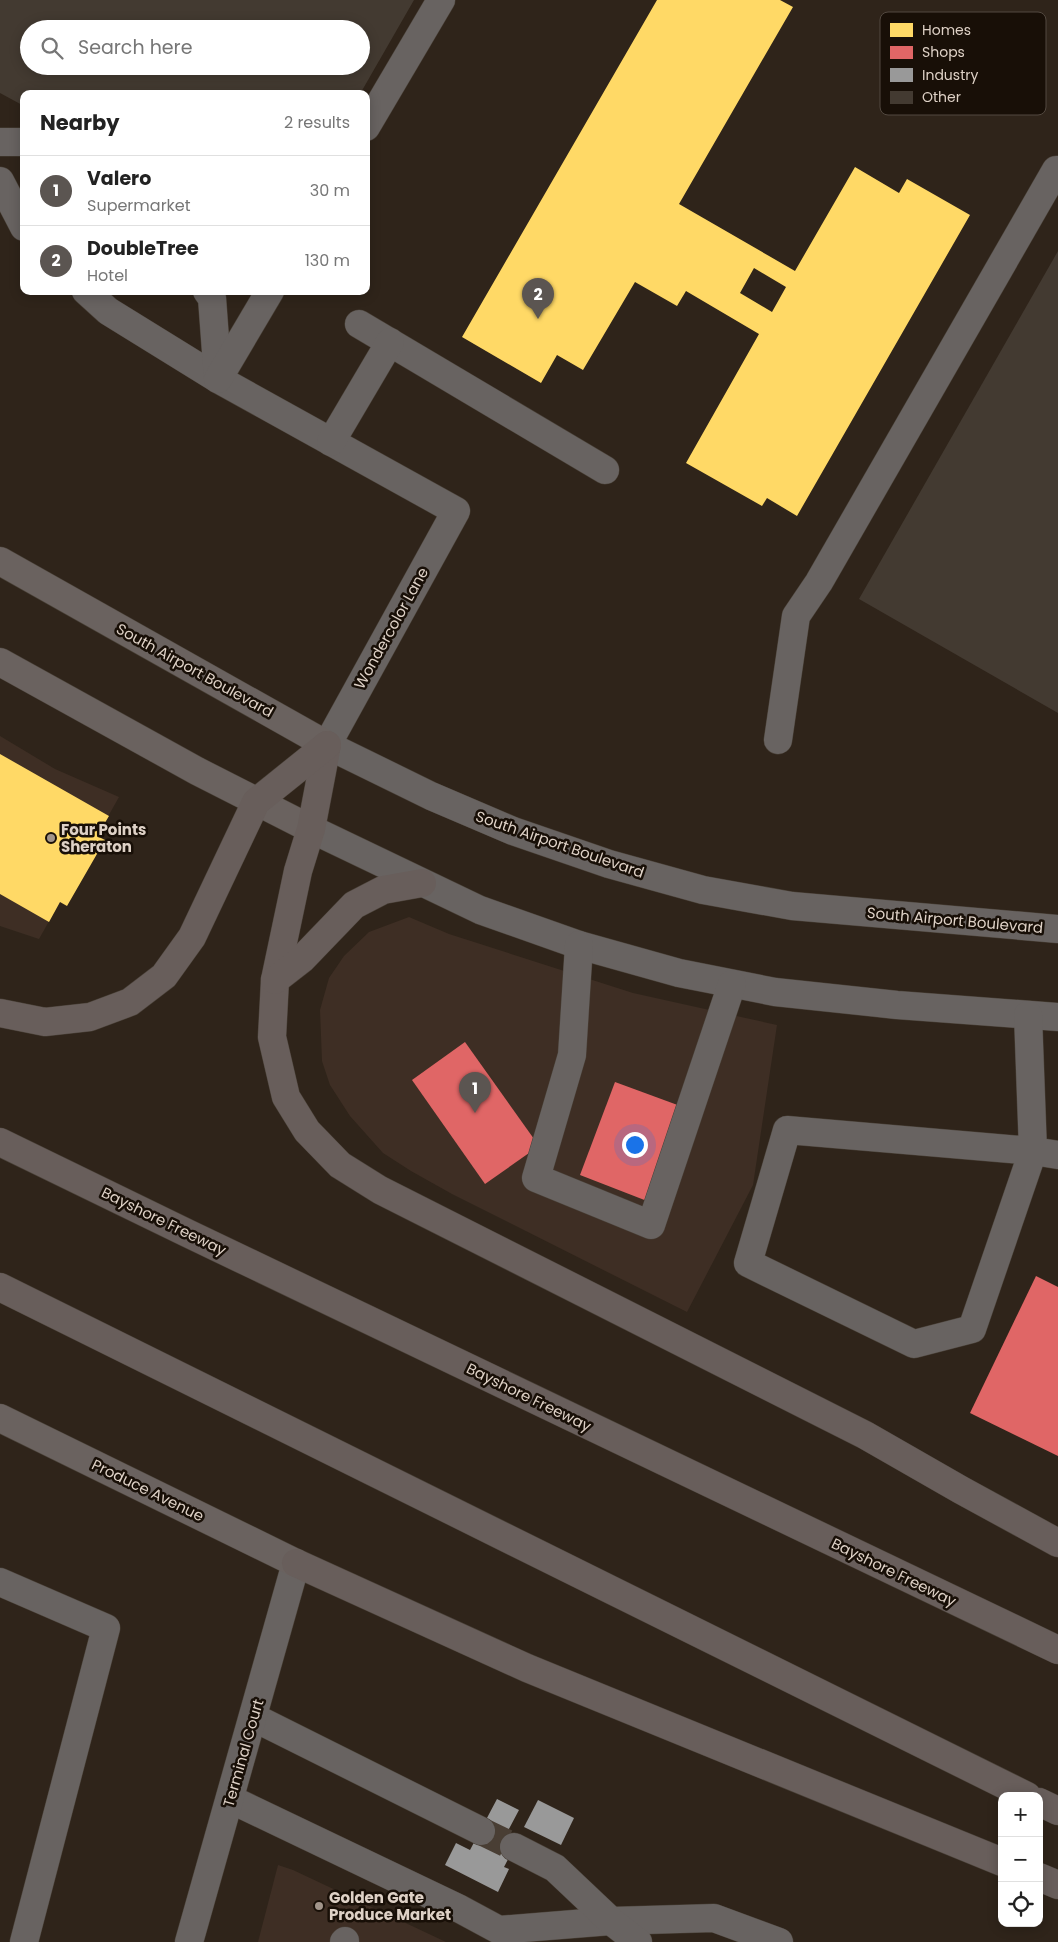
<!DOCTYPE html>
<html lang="en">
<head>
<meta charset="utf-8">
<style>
  body { margin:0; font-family:Poppins,sans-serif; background:#f6f6f6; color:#222 }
  .controls { position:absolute; right:15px; bottom:15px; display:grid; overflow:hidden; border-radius:10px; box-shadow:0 2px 12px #0003 }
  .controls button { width:45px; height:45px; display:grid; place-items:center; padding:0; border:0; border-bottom:1px solid #e0e0e0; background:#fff; color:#222; font:25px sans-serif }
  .you { position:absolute; left:634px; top:1144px; width:18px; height:18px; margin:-12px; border:4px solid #fff; border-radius:50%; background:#1a73e8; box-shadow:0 0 0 8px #1a73e833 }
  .badge { display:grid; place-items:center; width:32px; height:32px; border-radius:50%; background:#5b5551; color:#fff; font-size:16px; font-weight:700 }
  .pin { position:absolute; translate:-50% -41px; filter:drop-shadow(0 1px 2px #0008) }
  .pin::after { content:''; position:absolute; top:26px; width:18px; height:15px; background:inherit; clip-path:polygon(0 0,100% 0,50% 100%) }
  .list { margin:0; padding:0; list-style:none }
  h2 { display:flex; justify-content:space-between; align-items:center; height:65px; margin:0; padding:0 20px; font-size:21px }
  h2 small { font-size:16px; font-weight:400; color:#767676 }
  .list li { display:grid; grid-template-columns:32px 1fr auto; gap:15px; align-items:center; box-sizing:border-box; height:70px; padding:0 20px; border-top:1px solid #e0e0e0 }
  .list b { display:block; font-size:19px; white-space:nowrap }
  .list p { margin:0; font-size:16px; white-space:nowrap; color:#767676 }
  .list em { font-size:16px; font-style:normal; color:#767676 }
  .icon { flex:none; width:28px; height:28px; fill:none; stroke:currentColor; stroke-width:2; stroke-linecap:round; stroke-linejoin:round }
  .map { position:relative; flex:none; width:1058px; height:1942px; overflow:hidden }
  .search { position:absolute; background:#fff; box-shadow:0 2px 12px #0003; left:20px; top:20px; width:350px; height:55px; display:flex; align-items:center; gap:12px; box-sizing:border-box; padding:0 18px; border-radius:28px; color:#767676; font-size:19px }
  .panel { position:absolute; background:#fff; box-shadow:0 2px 12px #0003; left:20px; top:90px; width:350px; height:205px; border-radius:10px }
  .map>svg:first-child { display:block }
  .commercial { fill:#3e2e24 }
  .homes { fill:#ffd966; fill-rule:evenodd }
  .shops { fill:#e06666 }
  .industry { fill:#999 }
  .building { fill:#433a31; fill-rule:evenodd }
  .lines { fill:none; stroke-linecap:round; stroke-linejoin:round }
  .minor-tunnel { stroke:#493e34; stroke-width:28; stroke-dasharray:28 14; stroke-linecap:butt }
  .minor-casing { stroke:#494037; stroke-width:29 }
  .major-casing { stroke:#494037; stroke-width:29 }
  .highway-casing { stroke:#494037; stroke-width:29 }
  .minor { stroke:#686361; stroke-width:28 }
  .major { stroke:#6a625f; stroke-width:28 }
  .highway { stroke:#685e5b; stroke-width:28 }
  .poi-dot { fill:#a1948a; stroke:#180f07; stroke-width:2 }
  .labels { text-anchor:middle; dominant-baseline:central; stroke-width:5; stroke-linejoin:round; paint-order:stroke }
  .street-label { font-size:15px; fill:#ded1c6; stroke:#180f07 }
  .poi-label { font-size:15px; font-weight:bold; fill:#ded1c6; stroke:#180f07; text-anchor:start }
  .key { fill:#180f07; stroke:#534940; stroke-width:1 }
  .key-label { font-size:14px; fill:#ded1c6 }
</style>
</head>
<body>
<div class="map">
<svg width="1058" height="1942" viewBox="0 0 1058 1942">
  <rect width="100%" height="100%" fill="#2f241a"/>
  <g class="commercial">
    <path d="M0,736L55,769L119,797L39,939L0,926Z"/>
    <path d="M409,917L449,934L633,993L777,1025L753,1185L687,1312L452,1194L411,1171L383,1153L350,1116L330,1085L322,1061L320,1010L329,978L344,956L369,932Z"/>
    <path d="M278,1865L293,1870L446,1942H258Z"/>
  </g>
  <g class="homes">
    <path d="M657,0H780L793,7L679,204L795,271L855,167L899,193L907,179L970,215L797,516L767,498L762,506L686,463L759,334L686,291L677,306L635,282L583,370L557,355L541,383L462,337ZM754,268L786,287L772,312L740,293Z"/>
    <path d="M0,754L109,816L97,836L105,840L67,906L60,902L49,922L0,894Z"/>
  </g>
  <g class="shops">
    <path d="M465,1042L539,1146L485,1184L412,1080Z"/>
    <path d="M615,1082L683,1107L647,1201L580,1175Z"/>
    <path d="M1036,1276L1058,1287V1456L970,1413Z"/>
  </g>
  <g class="industry">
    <path d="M497,1799L519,1810L503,1840L515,1846L504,1867L509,1869L498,1892L445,1865L456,1843L470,1850Z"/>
    <path d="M538,1800L574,1818L561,1845L524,1827Z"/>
  </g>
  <g class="building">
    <path d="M0,0H414L360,94H24V106L0,93ZM29,29H361V66H29Z"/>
    <path d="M1058,251V713L859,599Z"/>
  </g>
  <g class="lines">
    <path class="minor-tunnel" d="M481,1831L514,1847"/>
    <g class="minor-casing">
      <g id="minor">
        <path d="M366,127L441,0"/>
        <path d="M0,142H24"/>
        <path d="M0,181L24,227"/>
        <path d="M86,291L108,311L218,379L456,511L327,745L431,796L513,831L609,864L703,890L792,906L1058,929"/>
        <path d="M207,291L212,298L218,379"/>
        <path d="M359,324L605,470"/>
        <path d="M218,379L270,291"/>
        <path d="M331,442L390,342"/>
        <path d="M778,740L796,616L819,582L1056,170"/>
        <path d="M311,829L480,910L579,945L679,973L775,992L897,1005L1058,1017"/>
        <path d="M579,945L572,1055L536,1178L651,1225L732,984"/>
        <path d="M1028,1015L1033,1151L787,1130L748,1263L914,1344L972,1329L1033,1151L1058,1155"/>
        <path d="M0,1582L106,1628L24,1942"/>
        <path d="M253,1717L481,1831"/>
        <path d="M230,1799L460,1909L499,1930L611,1921L714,1918L779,1942"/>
        <path d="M514,1847L555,1868L611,1921L638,1942"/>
        <path d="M189,1942L296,1563"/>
        <path d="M344,1942L345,1941"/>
      </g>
    </g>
    <g class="major-casing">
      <g id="major">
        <path d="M0,561L327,745"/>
        <path d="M0,662L197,771L311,829"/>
        <path d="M0,1418L296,1563"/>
      </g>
    </g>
    <g class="highway-casing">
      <g id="highway">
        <path d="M327,745L311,829L298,871L275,980L272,1037L286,1097L307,1131L340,1165L380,1190L865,1435L961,1490L1058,1543"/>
        <path d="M275,980L302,959L354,905L383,890L422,883"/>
        <path d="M0,1013L45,1022L90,1017L130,1002L164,976L192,937L256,802L327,745"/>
        <path d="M0,1142L187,1233L1058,1650"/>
        <path d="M0,1287L1027,1796"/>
        <path d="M296,1563L527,1668L1002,1862"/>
        <path d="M1039,1802L1058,1811"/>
        <path d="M1039,1877L1058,1885"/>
      </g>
    </g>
    <use href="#minor" class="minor"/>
    <use href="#major" class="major"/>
    <use href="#highway" class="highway"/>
  </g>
  <g class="poi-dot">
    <circle cx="51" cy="838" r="5"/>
    <circle cx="319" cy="1906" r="5"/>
  </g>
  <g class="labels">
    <g class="street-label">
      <text transform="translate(391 628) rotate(-61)">Wondercolor Lane</text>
      <text transform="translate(195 670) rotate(29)">South Airport Boulevard</text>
      <text transform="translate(560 844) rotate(19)">South Airport Boulevard</text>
      <text transform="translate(955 920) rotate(5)">South Airport Boulevard</text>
      <text transform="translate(164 1221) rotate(26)">Bayshore Freeway</text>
      <text transform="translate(529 1397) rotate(26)">Bayshore Freeway</text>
      <text transform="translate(148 1490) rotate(26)">Produce Avenue</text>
      <text transform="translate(894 1572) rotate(26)">Bayshore Freeway</text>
      <text transform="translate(243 1753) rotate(-74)">Terminal Court</text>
    </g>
    <g class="poi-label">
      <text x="61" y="829">Four Points<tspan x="61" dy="17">Sheraton</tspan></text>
      <text x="329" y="1897">Golden Gate<tspan x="329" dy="17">Produce Market</tspan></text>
    </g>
  </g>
  <rect x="880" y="12" width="166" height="103" rx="8" class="key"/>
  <rect x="890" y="23" width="23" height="14" fill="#ffd966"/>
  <rect x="890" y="46" width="23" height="13" fill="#e06666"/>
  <rect x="890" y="68" width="23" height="14" fill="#999"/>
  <rect x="890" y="91" width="23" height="13" fill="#433a31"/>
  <g class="key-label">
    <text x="922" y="35">Homes</text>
    <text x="922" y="57">Shops</text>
    <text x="922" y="80">Industry</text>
    <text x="922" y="102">Other</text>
  </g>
</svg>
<div class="controls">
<button>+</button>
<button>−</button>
<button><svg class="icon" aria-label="locate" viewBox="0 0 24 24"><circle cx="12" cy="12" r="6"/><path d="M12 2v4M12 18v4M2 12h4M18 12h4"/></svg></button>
</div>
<div class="you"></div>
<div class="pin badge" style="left:475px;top:1113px">1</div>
<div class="pin badge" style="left:538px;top:319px">2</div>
<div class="search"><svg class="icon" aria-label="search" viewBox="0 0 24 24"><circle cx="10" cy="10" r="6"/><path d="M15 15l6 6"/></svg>Search here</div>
<section class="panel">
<h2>Nearby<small>2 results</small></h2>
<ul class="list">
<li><span class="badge">1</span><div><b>Valero</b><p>Supermarket</p></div><em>30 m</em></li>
<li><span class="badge">2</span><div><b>DoubleTree</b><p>Hotel</p></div><em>130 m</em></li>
</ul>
</section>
</div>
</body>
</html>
